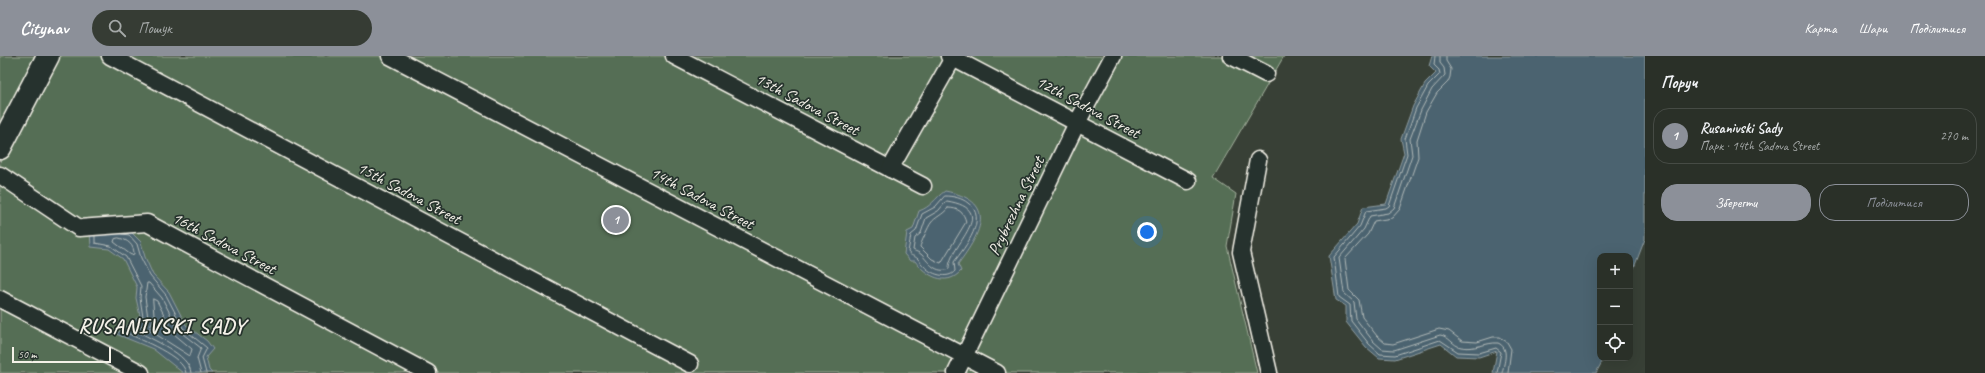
<!DOCTYPE html>
<html lang="uk">
<head>
<meta charset="utf-8">
<style>
  body { margin:0; font-family:Caveat,sans-serif; background:#363c34; color:#f1f3f6 }
  .controls { position:absolute; right:12px; bottom:12px; display:grid; overflow:hidden; border-radius:8px; box-shadow:0 4px 16px #0002 }
  .controls button { width:36px; height:36px; display:grid; place-items:center; padding:0; border:0; border-bottom:1px solid #464b45; background:#2a3028; color:#f1f3f6; font:20px sans-serif }
  .scale { position:absolute; left:12px; bottom:10px; width:99px; box-sizing:border-box; padding-left:4px; border:2px solid #f4f1e8; border-top:0; font-size:11px; line-height:14px; white-space:nowrap; color:#f4f1e8; -webkit-text-stroke:3px #26332d; paint-order:stroke }
  .you { position:absolute; left:1147px; top:176px; width:14px; height:14px; margin:-10px; border:3px solid #fff; border-radius:50%; background:#1a73e8; box-shadow:0 0 0 6px #1a73e833 }
  .badge { display:grid; place-items:center; width:26px; height:26px; border-radius:50%; background:#8c9099; color:#fff; font-size:13px; font-weight:700 }
  .pin { position:absolute; translate:-50% -50%; border:2px solid #fff; box-shadow:0 1px 4px #0006 }
  .list { margin:0; padding:0; list-style:none }
  h2 { display:flex; justify-content:space-between; align-items:center; height:52px; margin:0; padding:0 16px; font-size:17px }
  h2 small { font-size:13px; font-weight:400; color:#a5a9a8 }
  .list li { display:grid; grid-template-columns:26px 1fr auto; gap:12px; align-items:center; box-sizing:border-box; height:56px; margin:0 8px 8px; padding:0 8px; border:1px solid #464b45; border-radius:16px }
  .list b { display:block; font-size:15px; white-space:nowrap }
  .list p { margin:0; font-size:13px; white-space:nowrap; color:#a5a9a8 }
  .list em { font-size:13px; font-style:normal; color:#a5a9a8 }
  .actions { display:flex; gap:8px; padding:12px 16px }
  .actions a { flex:1; padding:9px 0; border:1px solid #8c9099; border-radius:16px; text-align:center; font-size:14px; color:#8c9099 }
  .actions .main { background:#8c9099; color:#fff }
  .icon { flex:none; width:22px; height:22px; fill:none; stroke:currentColor; stroke-width:2; stroke-linecap:round; stroke-linejoin:round }
  .map { position:relative; flex:none; width:1645px; height:317px; overflow:hidden }
  header { display:flex; align-items:center; gap:24px; box-sizing:border-box; height:56px; padding:0 20px; background:#8c9099; color:#fff }
  header strong { font-size:19px }
  nav { display:flex; gap:22px; margin-inline-start:auto; font-size:14px }
  .search { width:280px; height:36px; background:#363c34; display:flex; align-items:center; gap:10px; box-sizing:border-box; padding:0 14px; border-radius:22px; color:#a5a9a8; font-size:15px }
  main { display:flex }
  aside { flex:1; background:#2a3028 }
  .map>svg:first-child { display:block }
  .green { fill:#556e54; stroke:#a4b09e }
  .water { fill:#4c6470; stroke:#8f9ca0 }
  .lines { fill:none; stroke-linecap:round; stroke-linejoin:round }
  .shore { stroke:#b1b9b8; stroke-width:1 }
  .minor-casing { stroke:#f4f1e8; stroke-width:19 }
  .secondary-casing { stroke:#f4f1e8; stroke-width:25 }
  .minor { stroke:#26332d; stroke-width:16 }
  .secondary { stroke:#26332d; stroke-width:22 }
  .labels { text-anchor:middle; dominant-baseline:central; stroke-width:3.5; stroke-linejoin:round; paint-order:stroke }
  .street-label { font-size:17px; fill:#f4f1e8; stroke:#26332d }
  .district-label { font-size:21px; font-weight:bold; letter-spacing:1px; fill:#f4f1e8; stroke:#26332d }
</style>
</head>
<body>
<header>
<strong>Citynav</strong>
<div class="search"><svg class="icon" aria-label="search" viewBox="0 0 24 24"><circle cx="10" cy="10" r="6"/><path d="M15 15l6 6"/></svg>Пошук</div>
<nav><a>Карта</a><a>Шари</a><a>Поділитися</a></nav>
</header>
<main>
<div class="map">
<svg width="1645" height="317" viewBox="0 0 1645 317">
  <rect width="100%" height="100%" fill="#384036"/>
  <filter id="ink" filterUnits="userSpaceOnUse"><feTurbulence type="fractalNoise" baseFrequency=".025" numOctaves="2"/><feDisplacementMap in="SourceGraphic" scale="8" xChannelSelector="R" yChannelSelector="G"/><feConvolveMatrix kernelMatrix="1 2 1 2 8 2 1 2 1" color-interpolation-filters="sRGB"/></filter>
  <g filter="url(#ink)">
    <path class="green" d="M0,0H1284L1213,122L1236,138L1227,190L1257,317H0Z"/>
    <g class="water">
      <path d="M1432,0H1645V183L1630,222V200H1600V302H1604L1596,317H1493L1497,295L1479,301L1456,300L1441,288L1395,303L1379,302L1366,291L1346,266V250L1336,244L1329,200L1357,168L1363,151L1386,148L1404,97L1401,83L1413,50L1425,28L1436,17L1429,10Z"/>
      <path d="M945,135C998,145 982,176 958,208L961,215C946,232 925,219 915,205H910L904,198L907,176L913,173L919,155C931,151 935,142 945,135Z"/>
      <path d="M90,175H130L141,186L145,201L153,219L169,236L186,269L207,285L213,293L206,301L209,314L212,317H183L153,293L116,278L140,260L136,242L137,231L123,203L109,193L91,191Z"/>
    </g>
    <g class="lines">
      <g class="shore">
        <path d="M1435,0L1434,9L1439,14L1440,18L1428,30L1416,52L1405,83L1407,98L1389,150L1386,152L1366,155L1360,170L1334,201L1339,241L1350,249L1351,265L1369,288L1380,298L1395,299L1440,284L1458,296L1479,297L1496,292L1501,296L1497,317"/>
        <path d="M1440,0V7L1444,12L1445,19L1432,33L1421,54L1410,83L1412,99L1394,152L1388,157L1370,160L1364,173L1339,202L1344,237L1354,246L1356,263L1373,285L1382,293L1394,294L1440,279C1449,280 1453,290 1461,291C1475,294 1486,286 1498,287C1510,292 1504,307 1502,317"/>
        <path d="M1446,0V5L1451,13L1450,21L1448,26L1437,37L1426,56L1417,84L1418,101L1400,153L1392,162L1374,165L1368,178L1345,203L1349,234L1359,244L1362,261L1377,280L1385,287L1393,288L1439,273L1449,275L1462,285L1477,286L1493,281H1499L1507,286L1511,293L1508,317"/>
        <path d="M945,140C953,140 962,142 968,147C989,162 965,191 954,206L955,215C948,224 930,218 924,210C921,208 920,205 918,203C914,199 911,201 908,196L911,179L916,175L922,158L935,151Z"/>
        <path d="M947,145C1002,154 948,189 949,213C936,218 929,207 922,199C919,196 916,196 913,194L915,182L921,177L926,162L938,155Z"/>
        <path d="M948,152C958,152 964,156 966,166L941,207L932,203L920,191C920,189 929,169 931,167C935,161 943,159 948,152Z"/>
        <path d="M122,178L129,179L137,188L141,202L150,220L166,239L183,272L207,292L202,302L206,317"/>
        <path d="M95,180V187L111,190L126,201L141,230L140,242L143,261L127,274V277C140,284 184,300 186,317"/>
        <path d="M119,182C128,184 134,189 134,198L131,199L114,186L115,183Z"/>
        <path d="M153,243L157,245L174,278L192,293L190,300L149,274L154,261Z"/>
        <path d="M191,317C190,298 150,283 137,275L148,262L145,241L147,227H149L162,242L179,275L201,292L197,302L201,317"/>
      </g>
      <g class="minor-casing">
        <g id="minor">
          <path d="M110,0L690,308"/>
          <path d="M390,0L997,317"/>
          <path d="M674,0L923,130"/>
          <path d="M949,0L1188,125"/>
          <path d="M1231,0L1266,18"/>
          <path d="M1258,104L1241,196L1269,317"/>
          <path d="M890,113L953,2"/>
          <path d="M0,119L79,172L147,167L428,317"/>
          <path d="M0,243L141,317"/>
          <path d="M956,317L1077,67L1113,0"/>
        </g>
      </g>
      <g class="secondary-casing">
        <path id="secondary" d="M0,92L48,0"/>
      </g>
      <use href="#minor" class="minor"/>
      <use href="#secondary" class="secondary"/>
    </g>
  </g>
  <g class="labels">
    <g class="street-label">
      <text transform="translate(807 48) rotate(28)">13th Sadova Street</text>
      <text transform="translate(1088 51) rotate(28)">12th Sadova Street</text>
      <text transform="translate(409 137) rotate(28)">15th Sadova Street</text>
      <text transform="translate(702 142) rotate(28)">14th Sadova Street</text>
      <text transform="translate(1016 150) rotate(-64)">Prybrezhna Street</text>
      <text transform="translate(224 187) rotate(28)">16th Sadova Street</text>
    </g>
    <g class="district-label">
      <text x="162" y="270">RUSANIVSKI SADY</text>
    </g>
  </g>
</svg>
<div class="controls">
<button>+</button>
<button>−</button>
<button><svg class="icon" aria-label="locate" viewBox="0 0 24 24"><circle cx="12" cy="12" r="6"/><path d="M12 2v4M12 18v4M2 12h4M18 12h4"/></svg></button>
</div>
<div class="scale">50 m</div>
<div class="you"></div>
<div class="pin badge" style="left:616px;top:164px">1</div>
</div>
<aside>
<h2>Поруч<small></small></h2>
<ul class="list">
<li><span class="badge">1</span><div><b>Rusanivski Sady</b><p>Парк · 14th Sadova Street</p></div><em>270 m</em></li>
</ul>
<div class="actions"><a class="main">Зберегти</a><a>Поділитися</a></div>
</aside>
</main>
</body>
</html>
